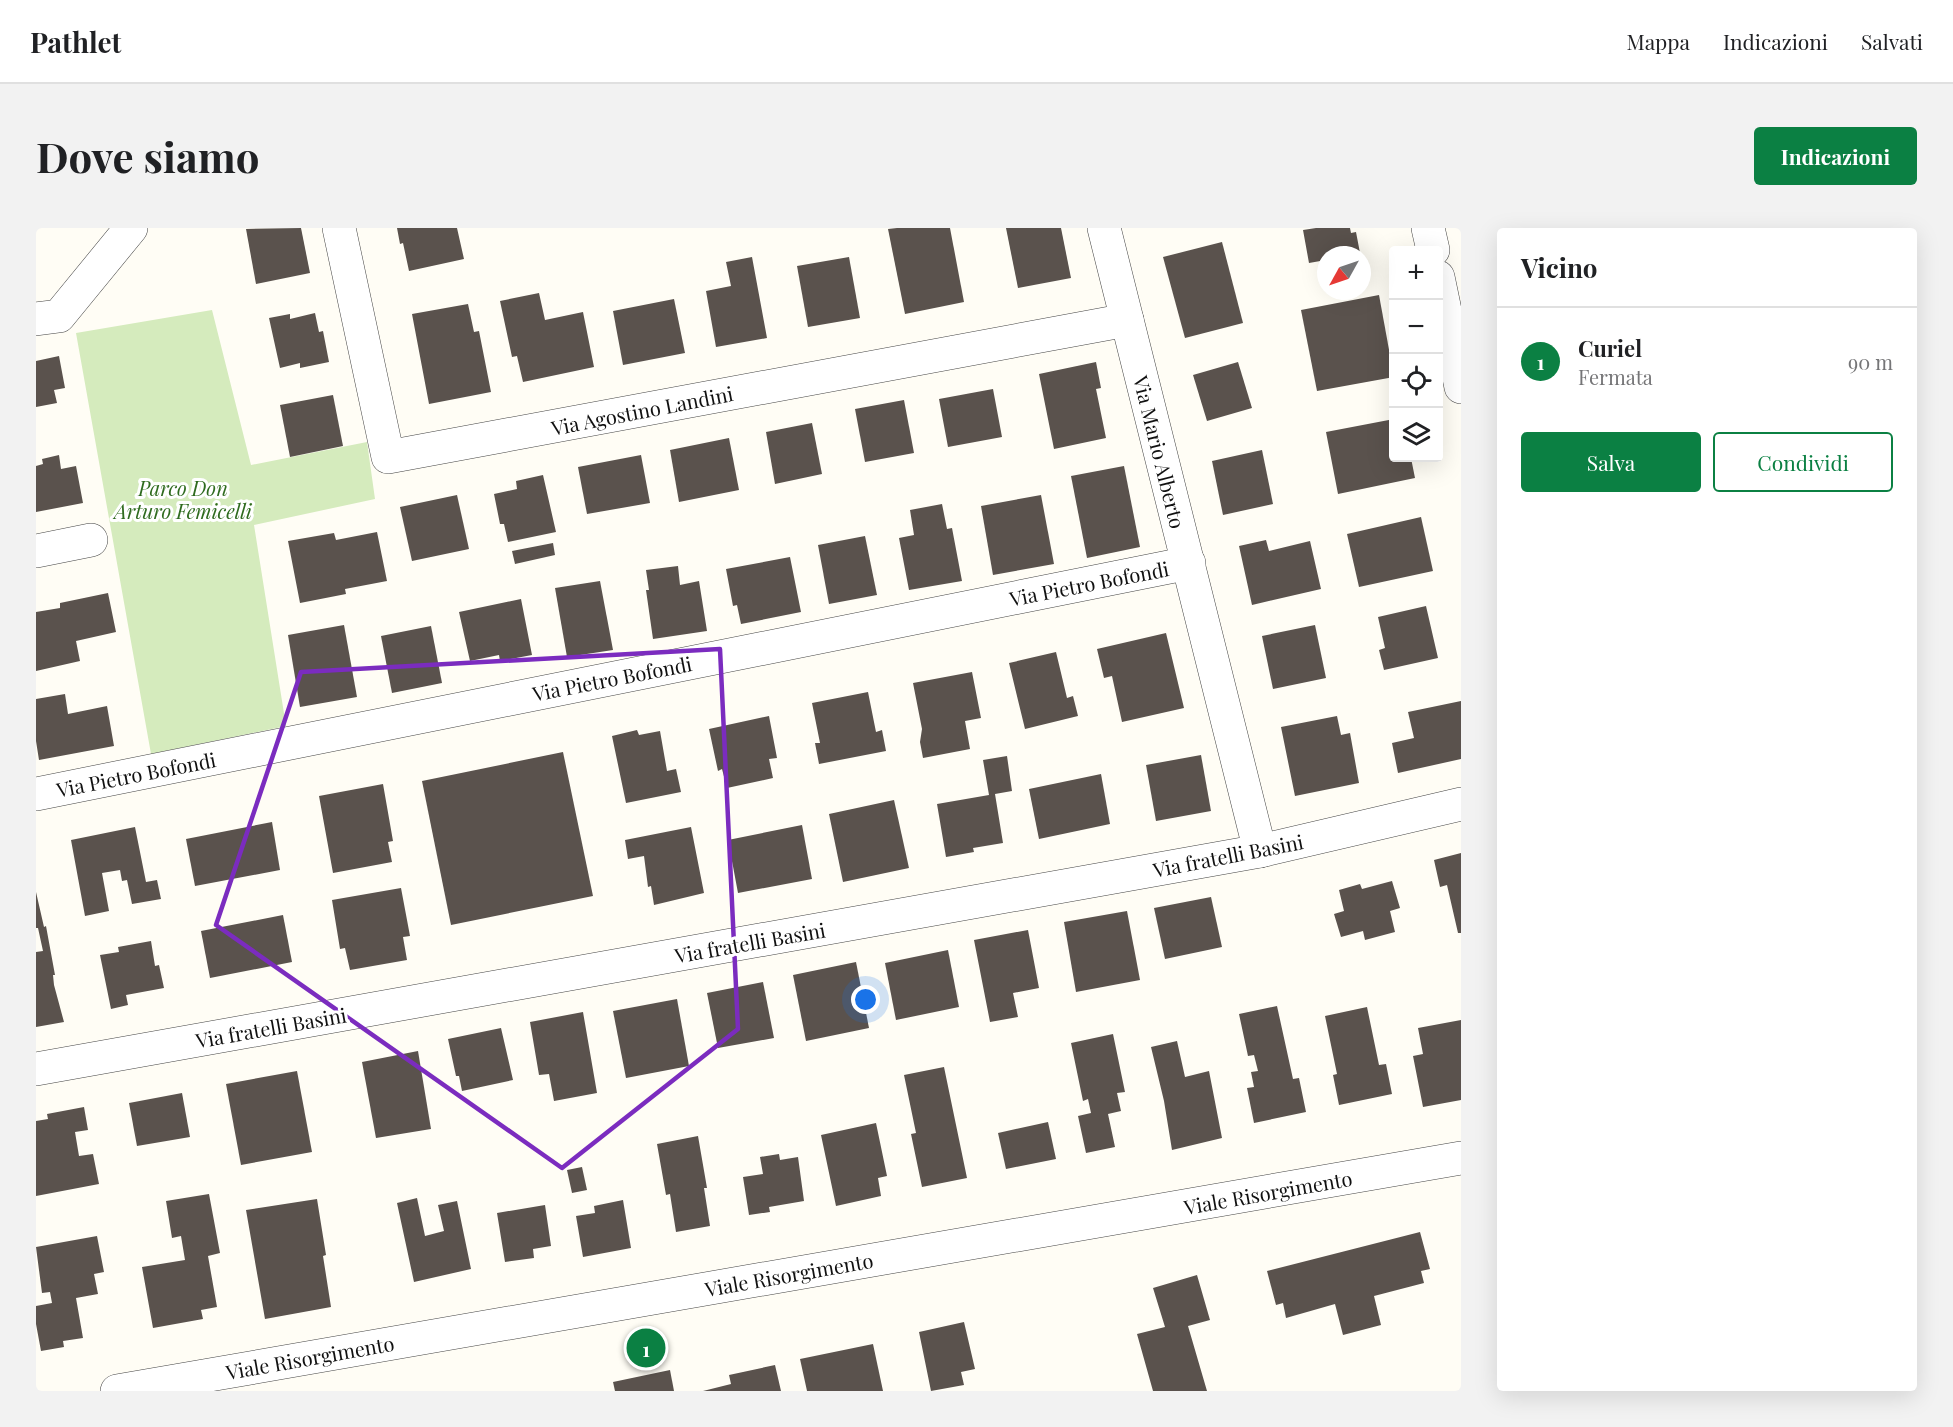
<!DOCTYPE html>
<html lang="it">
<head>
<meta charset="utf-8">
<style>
  body { margin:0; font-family:"Playfair Display",serif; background:#f2f2f2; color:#202124 }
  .controls { position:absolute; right:18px; top:18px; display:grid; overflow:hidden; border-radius:6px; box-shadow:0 6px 24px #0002 }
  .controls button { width:54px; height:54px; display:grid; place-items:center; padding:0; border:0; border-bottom:2px solid #e0e0e0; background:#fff; color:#202124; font:30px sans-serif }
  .compass { position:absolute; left:1281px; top:18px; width:54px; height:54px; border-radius:50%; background:#fff; box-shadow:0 6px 24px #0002; rotate:230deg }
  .you { position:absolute; left:830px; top:772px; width:21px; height:21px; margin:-15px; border:4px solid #fff; border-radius:50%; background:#1a73e8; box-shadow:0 0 0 9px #1a73e833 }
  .badge { display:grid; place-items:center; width:39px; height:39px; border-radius:50%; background:#0b8043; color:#fff; font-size:20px; font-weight:700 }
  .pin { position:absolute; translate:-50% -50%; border:3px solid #fff; box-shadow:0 2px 6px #0006 }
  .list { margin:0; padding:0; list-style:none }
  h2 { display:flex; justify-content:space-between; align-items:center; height:78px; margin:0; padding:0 24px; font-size:26px }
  h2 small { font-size:20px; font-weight:400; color:#757577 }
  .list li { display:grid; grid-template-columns:39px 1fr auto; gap:18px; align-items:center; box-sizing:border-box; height:108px; padding:0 24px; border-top:2px solid #e0e0e0 }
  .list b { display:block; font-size:22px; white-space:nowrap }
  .list p { margin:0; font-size:20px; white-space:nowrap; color:#757577 }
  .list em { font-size:20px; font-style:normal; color:#757577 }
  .actions { display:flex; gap:12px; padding:18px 24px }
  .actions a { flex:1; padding:14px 0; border:2px solid #0b8043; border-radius:6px; text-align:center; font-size:21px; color:#0b8043 }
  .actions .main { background:#0b8043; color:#fff }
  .icon { flex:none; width:33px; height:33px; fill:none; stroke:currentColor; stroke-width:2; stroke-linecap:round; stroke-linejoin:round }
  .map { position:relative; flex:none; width:1425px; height:1163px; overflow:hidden; border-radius:6px }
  header { display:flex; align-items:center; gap:36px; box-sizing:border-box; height:84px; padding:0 30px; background:#fff; border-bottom:2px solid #e0e0e0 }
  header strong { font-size:28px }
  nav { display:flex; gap:33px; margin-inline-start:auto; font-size:21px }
  .intro { display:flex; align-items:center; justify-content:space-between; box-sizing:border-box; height:144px; padding:0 36px }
  h1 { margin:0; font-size:42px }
  .button { padding:15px 27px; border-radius:6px; background:#0b8043; color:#fff; font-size:21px; font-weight:700 }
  main { display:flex; gap:36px; padding:0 36px }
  aside { flex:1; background:#fff; border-radius:6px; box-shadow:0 6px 24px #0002 }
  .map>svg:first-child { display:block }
  .green { fill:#d5ebbd }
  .building { fill:#5a524d }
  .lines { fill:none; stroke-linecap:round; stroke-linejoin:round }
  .minor-casing { stroke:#444; stroke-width:34 }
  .minor { stroke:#fff; stroke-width:33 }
  .marked { fill:none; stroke:#7b2cbf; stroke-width:4.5; stroke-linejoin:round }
  .labels { text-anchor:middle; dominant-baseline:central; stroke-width:6; stroke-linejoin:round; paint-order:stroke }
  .street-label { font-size:20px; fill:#111; stroke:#fff }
  .park-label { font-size:20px; font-style:italic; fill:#2f6b1f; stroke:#fff }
</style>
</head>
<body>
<header>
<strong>Pathlet</strong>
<nav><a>Mappa</a><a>Indicazioni</a><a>Salvati</a></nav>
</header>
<div class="intro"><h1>Dove siamo</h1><a class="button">Indicazioni</a></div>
<main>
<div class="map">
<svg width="1425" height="1163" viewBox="0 0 1425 1163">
  <rect width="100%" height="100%" fill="#fffdf5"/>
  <path class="green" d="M176,82L215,237L331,214L339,271L218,297L250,498L115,526L40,105Z"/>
  <g class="building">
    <path d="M265,0L274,45L220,56L210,1Z"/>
    <path d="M361,0H421L428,31L373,43L367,15L364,16Z"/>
    <path d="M861,0H914L928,74L869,86L852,1Z"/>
    <path d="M970,0H1025L1035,50L982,60Z"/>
    <path d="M1280,0H1314L1315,5L1320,4L1324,25L1290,27V32L1273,35L1267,2Z"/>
    <path d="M1186,14L1207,95L1149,110L1127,29Z"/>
    <path d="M716,29L731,110L680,119L670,63L695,58L690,34Z"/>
    <path d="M813,29L824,90L772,99L761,38Z"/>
    <path d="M503,65L509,92L547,84L558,139L487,154L481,128L476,129L464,73Z"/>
    <path d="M1343,67L1358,149L1281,163L1265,82Z"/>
    <path d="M638,71L649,125L587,137L577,83Z"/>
    <path d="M432,76L438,104L443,103L455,164L393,176L376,86Z"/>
    <path d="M279,85L283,104L287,103L293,134L264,140V135L244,140L233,90L254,86V91Z"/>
    <path d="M23,128L29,160L18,162L21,175L0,179V133Z"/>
    <path d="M1060,134L1065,160L1060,161L1070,210L1018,221L1003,146Z"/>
    <path d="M1202,134L1216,180L1171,193L1157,147Z"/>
    <path d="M957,161L966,209L912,219L903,171Z"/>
    <path d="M297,167L307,218L254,229L244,177Z"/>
    <path d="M868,172L878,225L829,234L819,181Z"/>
    <path d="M1358,191V230H1375L1379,250L1302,266L1290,204Z"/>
    <path d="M776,195L786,246L739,256L730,204Z"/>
    <path d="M693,210L703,262L643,274L634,222Z"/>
    <path d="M1226,222L1237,276L1187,287L1176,233Z"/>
    <path d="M23,227L25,241L40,238L47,275L0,284V238L7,236L6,231Z"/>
    <path d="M605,227L614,275L551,286L542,239Z"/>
    <path d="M1088,238L1104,319L1051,330L1035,248Z"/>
    <path d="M507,247L520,304L472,314L468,296H464L458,266L481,261L480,253Z"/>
    <path d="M421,267L433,321L376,333L364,279Z"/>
    <path d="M1005,267L1018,336L957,347L945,278Z"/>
    <path d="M906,276L911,301L916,300L926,353L873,362L863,310L878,307L874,282Z"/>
    <path d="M1385,289L1397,343L1323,359L1311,306Z"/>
    <path d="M341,304L351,353L309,361L310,366L264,375L252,313L298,305L300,312Z"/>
    <path d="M829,308L841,367L793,376L782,317Z"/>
    <path d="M1230,312L1233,323L1274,313L1285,361L1216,377L1203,318Z"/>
    <path d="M517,315L519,327L479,336L476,323Z"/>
    <path d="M754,329L765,384L705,396L701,377L697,378L690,341Z"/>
    <path d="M642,338L644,357L663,353L671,403L617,411L610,362H613L610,342Z"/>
    <path d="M564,353L577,422L531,429L519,360Z"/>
    <path d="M72,365L80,404L40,413L44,433L0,443V384L24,380V375Z"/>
    <path d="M485,371L496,427L464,433L463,427L434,433L423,384Z"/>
    <path d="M1390,378L1402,430L1348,442L1343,422L1349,420L1342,389Z"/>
    <path d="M308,397L321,469L264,479L252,407Z"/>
    <path d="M1279,397L1290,450L1237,461L1226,408Z"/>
    <path d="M395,398L406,455L356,465L345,408Z"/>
    <path d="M1130,405L1148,480L1086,494L1076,448L1068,450L1061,421Z"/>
    <path d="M1020,424L1031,470L1037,468L1042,488L989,501L973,435Z"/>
    <path d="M936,444L945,490L929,493L934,521L887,530L884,514L886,501L877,455Z"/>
    <path d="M832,464L840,504L846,502L850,523L783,536L779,515H784L776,475Z"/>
    <path d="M29,466L32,486L71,478L78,518L3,532L0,513V471Z"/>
    <path d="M1425,473V531L1362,545L1356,515L1378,510L1372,484Z"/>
    <path d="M733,488L741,530L733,531L737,550L691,560L686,541L682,543L673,501Z"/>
    <path d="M1301,488L1305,507L1314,505L1323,555L1259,568L1245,499Z"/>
    <path d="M601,502L603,507L624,503L631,543L640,541L645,564L590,575L576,508Z"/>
    <path d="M527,524L557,668L415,697L386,553Z"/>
    <path d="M1165,527L1175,583L1120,593L1110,537Z"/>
    <path d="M971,528L976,563L959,566L967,615L937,620L938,624L910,629L901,576L953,567L947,532Z"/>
    <path d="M1065,546L1074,596L1003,611L993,561Z"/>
    <path d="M347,556L357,613L352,614L356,634L297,645L283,568Z"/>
    <path d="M858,572L873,640L807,654L793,586Z"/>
    <path d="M236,594L244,642L159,658L150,611Z"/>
    <path d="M766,597L776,651L702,665L692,612Z"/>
    <path d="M99,599L110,654L121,652L125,671L96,676L91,652L86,653L84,642L66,645L73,683L49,688L35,612Z"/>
    <path d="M655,599L668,665L618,677L615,658L612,659L608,628L592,631L589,612Z"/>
    <path d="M1425,625V705H1422L1411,657L1404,659L1398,632Z"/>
    <path d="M1356,653L1364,680L1354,683L1359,704L1329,712L1327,703L1305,709L1298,686L1308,683L1303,662L1324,656L1326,661Z"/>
    <path d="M365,660L374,708L367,709L371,732L314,742L309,720L304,721L296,672Z"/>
    <path d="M0,664L8,699L10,698L19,747H17L18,757L28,794L0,799V724L7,723L2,700H0Z"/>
    <path d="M1175,669L1186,719L1129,731L1118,680Z"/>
    <path d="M1091,683L1104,752L1040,764L1028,694Z"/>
    <path d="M247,687L256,734L174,750L165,703Z"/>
    <path d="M992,702L1003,760L977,765L982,789L954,794L938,712Z"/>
    <path d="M115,713L119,738L123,737L128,760L90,767L92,777L75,781L64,727L83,724L82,719Z"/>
    <path d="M912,722L923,779L860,792L849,735Z"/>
    <path d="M820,734L833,800L770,813L757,747Z"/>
    <path d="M727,754L738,810L682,820L671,765Z"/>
    <path d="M641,771L653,838L590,850L577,783Z"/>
    <path d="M1241,778L1257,851L1263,850L1270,884L1218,895L1211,860L1218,859L1215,844L1222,843L1218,827L1212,828L1203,786Z"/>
    <path d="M1331,779L1343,837L1350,836L1356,866L1303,877L1297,847L1301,846L1289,788Z"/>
    <path d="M547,784L561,865L518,873L513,846L503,847L494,794Z"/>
    <path d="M1425,792V872L1387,879L1377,828L1387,826L1382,800Z"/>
    <path d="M465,800L477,852L426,863L423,848H420L412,811Z"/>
    <path d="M1077,806L1089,864L1081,865L1085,883L1072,886L1079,919L1050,925L1042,888L1055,885L1052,871L1047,873L1035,815Z"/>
    <path d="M1141,813L1149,849L1173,843L1186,910L1136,922L1128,873L1115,819Z"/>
    <path d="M382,823L395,901L340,910L326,834Z"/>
    <path d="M908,839L931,950L886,959L875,906L880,905L868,847Z"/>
    <path d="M261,843L276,924L205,937L190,856Z"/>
    <path d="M146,865L154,909L101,918L93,875Z"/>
    <path d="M48,879L52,902L39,904L43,928L57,926L63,956L0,968V893L12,891L11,886Z"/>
    <path d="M1012,894L1020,931L970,941L962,905Z"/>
    <path d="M840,895L851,948L842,950L845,968L800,978L785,907Z"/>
    <path d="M662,908L671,960H668L674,998L640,1004L634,966L630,967L621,916Z"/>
    <path d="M743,926L744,932L762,929L768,973L733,979L734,984L713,987L707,949L727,946L724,929Z"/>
    <path d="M546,939L551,962L536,965L531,942Z"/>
    <path d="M173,966L184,1025L172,1028L181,1079L165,1082L167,1091L117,1100L106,1039L149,1032L145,1008L136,1010L130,973Z"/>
    <path d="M381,970L389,1008L408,1003L402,977L421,973L435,1041L378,1054L361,975Z"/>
    <path d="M281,971L290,1027L287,1028L295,1079L229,1091L210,982Z"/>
    <path d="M587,972L595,1020L547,1029L540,988L559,985L558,978Z"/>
    <path d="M509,977L515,1018L497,1021L498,1030L469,1034L461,985Z"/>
    <path d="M1384,1004L1394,1041L1385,1043L1388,1055L1338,1068L1345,1097L1307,1107L1299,1076L1250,1090L1247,1075L1240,1077L1231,1043Z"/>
    <path d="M61,1008L68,1044L58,1046L62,1066L40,1070L47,1110L27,1113L28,1119L5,1123L0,1096V1078L16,1075L14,1064L6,1065L0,1019Z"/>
    <path d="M1161,1047L1174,1092L1152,1098L1171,1163H1117L1101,1106L1129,1099L1117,1060Z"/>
    <path d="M928,1094L939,1141L925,1144L928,1157L895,1163L883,1104Z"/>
    <path d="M837,1116L847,1163H771L764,1131Z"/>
    <path d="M739,1137L745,1163H667L695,1156L693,1147Z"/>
    <path d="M634,1142L638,1163H579L577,1154Z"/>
  </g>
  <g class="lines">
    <g class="minor-casing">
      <g id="minor">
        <path d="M303,0L352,229L1091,92"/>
        <path d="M1068,0L1224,623"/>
        <path d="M1392,0L1397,22"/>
        <path d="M1402,49L1425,159"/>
        <path d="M0,91L23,88L95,0"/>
        <path d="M0,323L55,312"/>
        <path d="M0,566L1153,335"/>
        <path d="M0,841L1224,623L1425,576"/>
        <path d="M81,1163L1425,930"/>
      </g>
    </g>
    <use href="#minor" class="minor"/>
  </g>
  <path class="marked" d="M684,421L702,801L526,940L180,697L265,444Z"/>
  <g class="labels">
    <g class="street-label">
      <text transform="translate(606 182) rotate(-11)">Via Agostino Landini</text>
      <text transform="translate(1124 224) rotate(76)">Via Mario Alberto</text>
      <text transform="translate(1053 355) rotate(-11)">Via Pietro Bofondi</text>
      <text transform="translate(576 450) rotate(-11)">Via Pietro Bofondi</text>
      <text transform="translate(100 546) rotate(-11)">Via Pietro Bofondi</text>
      <text transform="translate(1192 627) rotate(-11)">Via fratelli Basini</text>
      <text transform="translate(714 714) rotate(-10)">Via fratelli Basini</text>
      <text transform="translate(235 799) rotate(-10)">Via fratelli Basini</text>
      <text transform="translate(1232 964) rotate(-10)">Viale Risorgimento</text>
      <text transform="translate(753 1046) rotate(-10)">Viale Risorgimento</text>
      <text transform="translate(274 1129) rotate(-10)">Viale Risorgimento</text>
    </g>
    <g class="park-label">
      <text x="147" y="259">Parco Don<tspan x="147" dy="23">Arturo Femicelli</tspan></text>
    </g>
  </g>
</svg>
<div class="controls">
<button>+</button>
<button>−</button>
<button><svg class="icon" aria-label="locate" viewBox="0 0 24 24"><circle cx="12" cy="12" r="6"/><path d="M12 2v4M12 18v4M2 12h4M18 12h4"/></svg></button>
<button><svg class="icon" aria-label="layers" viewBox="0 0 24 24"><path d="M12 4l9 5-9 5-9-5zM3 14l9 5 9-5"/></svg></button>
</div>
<svg class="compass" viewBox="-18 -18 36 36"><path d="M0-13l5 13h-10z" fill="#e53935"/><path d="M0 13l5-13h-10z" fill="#757577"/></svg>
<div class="you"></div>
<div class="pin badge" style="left:610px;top:1120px">1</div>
</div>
<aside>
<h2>Vicino<small></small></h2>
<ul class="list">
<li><span class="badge">1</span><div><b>Curiel</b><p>Fermata</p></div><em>90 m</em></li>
</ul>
<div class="actions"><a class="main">Salva</a><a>Condividi</a></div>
</aside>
</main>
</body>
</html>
